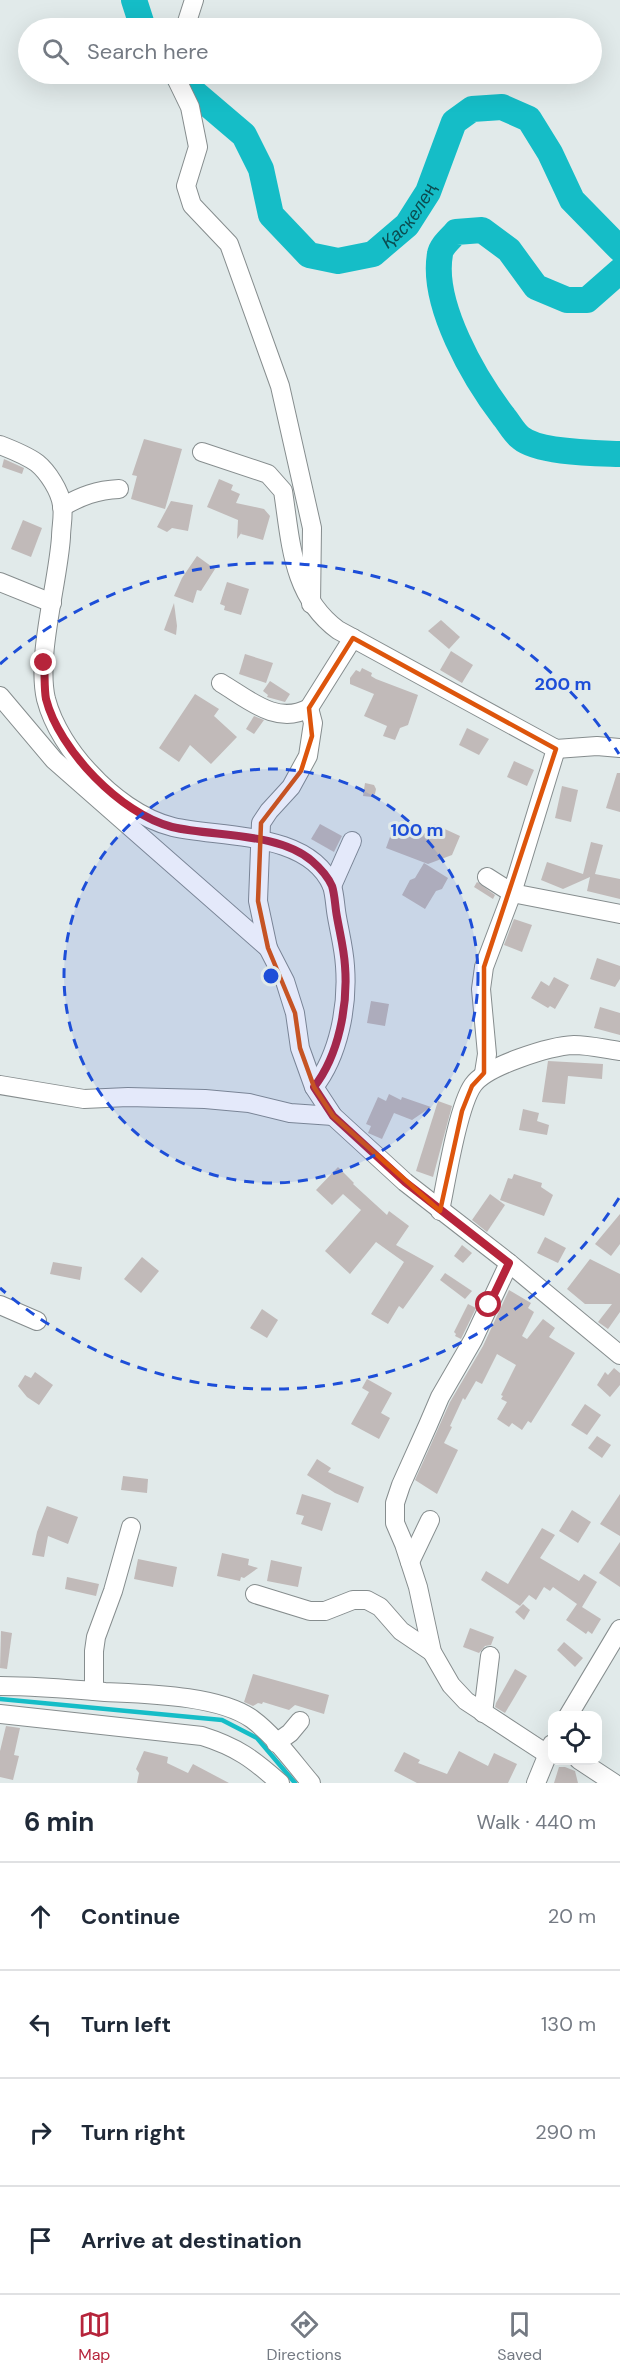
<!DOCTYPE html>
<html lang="en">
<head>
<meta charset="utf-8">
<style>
  body { margin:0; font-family:"DM Sans",sans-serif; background:#f2f2f3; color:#1f2937 }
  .controls { position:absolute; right:18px; bottom:18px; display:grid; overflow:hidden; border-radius:12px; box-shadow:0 6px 24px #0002 }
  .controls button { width:54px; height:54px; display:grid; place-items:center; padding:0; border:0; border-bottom:2px solid #e0e1e3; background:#fff; color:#1f2937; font:30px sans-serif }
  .stop { position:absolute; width:18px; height:18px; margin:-14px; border:4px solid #b6243b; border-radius:50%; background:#fff }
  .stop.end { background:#b6243b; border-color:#fff; box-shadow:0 2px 6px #0008 }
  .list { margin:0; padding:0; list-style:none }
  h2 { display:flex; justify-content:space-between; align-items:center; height:78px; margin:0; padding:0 24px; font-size:26px }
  h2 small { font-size:20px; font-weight:400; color:#747a83 }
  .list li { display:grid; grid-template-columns:39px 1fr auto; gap:18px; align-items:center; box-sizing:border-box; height:108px; padding:0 24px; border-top:2px solid #e0e1e3 }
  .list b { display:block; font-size:22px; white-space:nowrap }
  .list em { font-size:20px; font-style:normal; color:#747a83 }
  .icon { flex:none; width:33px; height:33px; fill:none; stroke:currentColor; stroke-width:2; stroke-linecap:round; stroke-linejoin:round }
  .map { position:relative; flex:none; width:620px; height:1783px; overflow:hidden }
  .search { position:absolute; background:#fff; box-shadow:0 6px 24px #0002; left:18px; right:18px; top:18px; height:66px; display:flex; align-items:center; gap:15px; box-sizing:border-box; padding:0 21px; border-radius:33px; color:#747a83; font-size:22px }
  .sheet { height:510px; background:#fff }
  nav { display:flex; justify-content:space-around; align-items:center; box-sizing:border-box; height:84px; border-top:2px solid #e0e1e3; background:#fff; font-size:16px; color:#747a83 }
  nav a { display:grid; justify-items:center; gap:3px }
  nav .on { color:#b6243b }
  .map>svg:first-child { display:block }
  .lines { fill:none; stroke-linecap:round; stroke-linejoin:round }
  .stream { stroke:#15bdc7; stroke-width:4.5 }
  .river { stroke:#15bdc7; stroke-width:26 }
  .building { fill:#c1bab9 }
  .minor-casing { stroke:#868d8e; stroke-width:20 }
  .minor { stroke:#fff; stroke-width:18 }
  .route { stroke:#b6243b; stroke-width:8 }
  .marked { fill:none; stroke:#dd550c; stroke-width:4.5; stroke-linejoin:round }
  .ring { fill:none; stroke:#1d4ed8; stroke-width:3; stroke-dasharray:10 8 }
  .labels { text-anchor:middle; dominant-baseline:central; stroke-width:6; stroke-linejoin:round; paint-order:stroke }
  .water-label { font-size:18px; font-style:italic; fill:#0b4c50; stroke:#e1eaea }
  .centre { fill:#1d4ed8; stroke:#e1eaea; stroke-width:3 }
  .ring-label { font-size:18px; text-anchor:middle; font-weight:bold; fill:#1d4ed8; stroke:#e1eaea; stroke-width:6; stroke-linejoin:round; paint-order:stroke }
</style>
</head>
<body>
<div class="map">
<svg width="620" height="1783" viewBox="0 0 620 1783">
  <rect width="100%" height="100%" fill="#e1eaea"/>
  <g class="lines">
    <path class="stream" d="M0,1699L222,1720L257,1738L295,1783"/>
    <g class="river">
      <path d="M134,0L143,28"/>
      <path id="s1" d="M176,74L190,89L244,135L261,169L271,215L309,255L338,261L373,254L407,225L428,192L454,122L472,109L502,107L529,119L550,153L572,200L620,249"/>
      <path d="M620,271L587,300H567L536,287L509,250L482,230L456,232C451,238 441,246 440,254C431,304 474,378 504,417C509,423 514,433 521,438C539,453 596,453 620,454"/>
    </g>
  </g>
  <g class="building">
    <path d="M144,439L182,449L165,509L131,499L137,476L132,475Z"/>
    <path d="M4,459L24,468L22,474L2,467Z"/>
    <path d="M219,479L233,485L231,490L240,494L236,503L264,509L270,516L263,540L241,534L242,532L237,539L238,520L207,507Z"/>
    <path d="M171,501L193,505L188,531L172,528L167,532L157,527Z"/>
    <path d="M23,520L42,528L31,557L11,549Z"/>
    <path d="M197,556L215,569L201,591L197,590L193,603L174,596L182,578Z"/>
    <path d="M227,582L249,589L241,615L224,610L225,606L220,604Z"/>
    <path d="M174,603L177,626L176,635L164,630Z"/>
    <path d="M441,620L460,637L449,649L428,631Z"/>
    <path d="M451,651L473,665L462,683L440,670Z"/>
    <path d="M245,654L273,663L266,683L239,674Z"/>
    <path d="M362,668L372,673L371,676L376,679L418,695L408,725L400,728L395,740L383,736L387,726L364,716L374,694L350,684V678L356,670L360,672Z"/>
    <path d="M270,681L290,694L285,702L267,697L268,695L263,691Z"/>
    <path d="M195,694L219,709L214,716L237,737L211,764L190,745L179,762L159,748Z"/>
    <path d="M254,716L264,720L254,734L246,729Z"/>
    <path d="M467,728L489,739L479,755L459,745Z"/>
    <path d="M514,761L534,770L527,786L507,777Z"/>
    <path d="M617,773H620V812L606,808Z"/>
    <path d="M365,783L374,785L376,789L375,794L372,797L363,796Z"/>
    <path d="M562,786L578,790L571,822L555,818Z"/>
    <path d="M395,823L429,835L434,824L460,836L452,855L428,864L386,848Z"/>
    <path d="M320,824L342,836L334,852L311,839Z"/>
    <path d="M591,842L603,845L595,874L620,879V899L587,891L590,877L563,889L541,880L547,862L583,874Z"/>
    <path d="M424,863L448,878L442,889L436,891L425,909L402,895L410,880L415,878Z"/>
    <path d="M477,882L495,895L493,899L474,887Z"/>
    <path d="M514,919L532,925L522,952L504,945Z"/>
    <path d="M597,958L620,966V979L615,987L590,979Z"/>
    <path d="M554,977L569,985L555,1009L550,1006L548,1008L531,998L541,981L549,986Z"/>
    <path d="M371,1001L389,1004L385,1026L367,1023Z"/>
    <path d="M600,1007L620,1013V1035L594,1028Z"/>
    <path d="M548,1061L603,1064L602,1079L568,1076L565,1104L542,1102Z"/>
    <path d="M389,1094L401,1100L402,1097L431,1107L412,1120L394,1113L382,1139L368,1133L371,1126L366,1124L378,1097L386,1101Z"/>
    <path d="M438,1101L452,1106L433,1177L416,1171Z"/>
    <path d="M523,1109L539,1113L537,1121L549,1125L547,1135L519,1130Z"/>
    <path d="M338,1167L354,1183L353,1184L387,1215L389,1211L409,1226L396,1245L434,1266L403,1309L399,1306L388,1324L371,1314L404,1262L376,1242L350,1274L325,1251L361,1210L343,1194L332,1205L316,1190Z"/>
    <path d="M514,1174L542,1183L541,1187L553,1195L544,1216L500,1200L508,1178L512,1179Z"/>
    <path d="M490,1194L505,1205L487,1232L472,1220Z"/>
    <path d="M620,1214V1244L611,1256L595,1244Z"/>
    <path d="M545,1237L566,1248L558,1263L537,1253Z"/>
    <path d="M462,1245L472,1253L463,1263L454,1256Z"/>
    <path d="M142,1257L159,1271L141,1293L124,1279Z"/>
    <path d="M590,1259L620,1274V1312L608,1329L598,1322L612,1304H585L567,1289Z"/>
    <path d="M53,1262L82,1267L80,1280L50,1274Z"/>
    <path d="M445,1273L472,1291L465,1299L440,1280Z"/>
    <path d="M509,1290L531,1303L528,1308L534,1312L522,1336L527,1339L543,1319L555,1328L549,1337L575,1353L531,1423L528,1421L522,1430L512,1423L509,1427L497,1419L507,1402L501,1399L503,1396L501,1395L516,1365L497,1354L482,1384L476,1381L465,1400L463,1398L450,1426L452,1427L444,1443L458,1450L437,1494L415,1480L450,1402L483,1346Z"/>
    <path d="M468,1304L476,1308L461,1339L455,1336L456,1334L454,1332Z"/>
    <path d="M262,1309L278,1320L267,1338L250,1328Z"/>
    <path d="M614,1368L620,1373V1385L610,1397L597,1385L605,1372L608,1375Z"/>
    <path d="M35,1372L53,1385L39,1405L27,1397L18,1386L25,1375L31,1378Z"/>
    <path d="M367,1379L392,1393L381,1413L390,1418L379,1439L351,1424L369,1392L362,1388Z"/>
    <path d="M585,1404L601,1415L587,1435L571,1425Z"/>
    <path d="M597,1436L611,1445L602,1458L588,1448Z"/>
    <path d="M317,1459L331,1468L328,1472L364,1487L358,1503L335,1493L307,1475Z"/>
    <path d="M123,1476L148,1479L147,1493L121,1490Z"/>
    <path d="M302,1494L331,1503L322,1531L301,1524L304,1516L296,1514Z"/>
    <path d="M620,1494V1536L600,1524Z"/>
    <path d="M47,1506L78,1517L68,1544L48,1536L44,1557L32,1555L37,1532Z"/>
    <path d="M572,1510L591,1522L578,1543L559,1531Z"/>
    <path d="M542,1528L555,1535L540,1558L579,1581L584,1574L597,1582L582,1607L601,1619L592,1634L588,1631L586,1634L566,1620L577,1604L553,1587L550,1591L544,1587L536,1600L529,1595L520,1606L481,1580L486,1571L508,1584Z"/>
    <path d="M620,1542V1587L599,1573Z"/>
    <path d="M222,1553L249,1559L248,1565L258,1568L244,1578L241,1577L240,1581L217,1576Z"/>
    <path d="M138,1559L177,1567L173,1587L134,1579Z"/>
    <path d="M271,1560L302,1567L298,1587L267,1581Z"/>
    <path d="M67,1577L99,1584L96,1596L65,1589Z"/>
    <path d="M523,1604L530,1610L524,1620L515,1612Z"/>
    <path d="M470,1628L494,1637L491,1645L485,1646L479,1653L463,1647Z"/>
    <path d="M1,1631L12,1633L7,1669L0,1668Z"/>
    <path d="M564,1642L583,1658L575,1667L557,1650Z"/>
    <path d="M515,1669L527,1676L505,1713L495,1707L496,1703Z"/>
    <path d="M253,1674L329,1695L324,1714L295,1705L289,1710L263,1702L262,1704L258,1703L253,1706L244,1702Z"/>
    <path d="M6,1726L20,1728L14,1755L19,1756L13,1780L0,1777V1751Z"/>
    <path d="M144,1751L168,1757L167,1763L188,1773L193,1764L229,1783H137L139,1773L136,1769Z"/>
    <path d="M459,1751L488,1766L494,1753L517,1764L508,1783H417L394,1771L404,1752L420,1760L418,1763L447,1774Z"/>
    <path d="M559,1767H565L575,1771L578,1783H554Z"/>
  </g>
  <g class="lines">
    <g class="minor-casing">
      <g id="minor">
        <path d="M185,28L194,0"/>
        <path d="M174,74L190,107L198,147L186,186L192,205L229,244L280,386L312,528L311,604"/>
        <path d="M0,445C13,450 26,455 37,463C48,472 60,491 62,505C64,515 61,527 61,537C58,583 36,656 46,699C53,726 71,753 90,773C111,796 141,819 173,827C220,838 309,831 332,886C335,895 335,907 337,917C340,934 344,949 345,966C348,1006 339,1055 314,1087"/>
        <path d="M202,452L268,474L283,491C291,543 292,596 338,630L556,749L597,746L620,748"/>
        <path d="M62,507C81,496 97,490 119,489"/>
        <path d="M0,582L52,603"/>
        <path d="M221,683C248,699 277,726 309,708L353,638"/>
        <path d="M0,696L54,760L268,948"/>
        <path d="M309,708L313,723L308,756L291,787L269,811L261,823L258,901L268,948L285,981L295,1013L300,1048L314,1087L333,1116L405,1182L509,1263L620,1355"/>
        <path d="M487,877L512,893L620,914"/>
        <path d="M332,886L352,841"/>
        <path d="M484,1073L487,1054L481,989L484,967L512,893L556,749"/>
        <path d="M0,1085L84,1099L128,1097L205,1099L249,1103L290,1113L333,1116"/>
        <path d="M440,1211C446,1182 458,1106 473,1085C486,1066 550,1046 574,1045C589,1045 605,1049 620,1051"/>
        <path d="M509,1263L473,1340L440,1397L428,1425L401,1485L395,1503V1523L404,1544L418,1587L432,1652L451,1685L466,1701L547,1754"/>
        <path d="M0,1305L37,1321"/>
        <path d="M410,1562L430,1520"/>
        <path d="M255,1594L310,1611H325L353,1600H367L380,1607L401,1631L432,1652"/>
        <path d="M0,1686C35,1686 70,1689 105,1692C146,1694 218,1695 252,1719C275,1736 293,1762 311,1783"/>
        <path d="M94,1691V1651L96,1637L113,1591L131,1527"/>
        <path d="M483,1713L490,1656"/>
        <path d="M0,1714L202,1736C237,1747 253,1759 280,1783"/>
        <path d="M568,1716L620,1629"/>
        <path d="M276,1743L290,1733L300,1721"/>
        <path d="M579,1760L614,1783"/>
        <path d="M536,1783L552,1744"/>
      </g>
    </g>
    <use href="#minor" class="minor"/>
  </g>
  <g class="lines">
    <path class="route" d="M44,663C45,674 44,688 46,699C59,750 121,814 172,827C215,837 278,832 312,861C319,867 328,877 332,886C335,895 335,907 337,917C340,934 344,949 345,966C348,1005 339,1055 314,1087L333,1116L405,1182L509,1263L489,1305"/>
  </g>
  <path class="marked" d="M353,638L556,749L484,967V1073L472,1086L462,1111L440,1211L333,1116L314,1087L300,1048L295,1013L268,948L258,901L261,823L301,771L312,736L309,708Z"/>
  <circle cx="271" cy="976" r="207" fill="#1d4ed8" fill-opacity=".12"/>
  <g class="ring">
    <circle cx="271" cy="976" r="207"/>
    <path d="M619 1198A413 413 0 0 1 0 1288M0 664A413 413 0 0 1 619 754"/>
  </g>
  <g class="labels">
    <g class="water-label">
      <text stroke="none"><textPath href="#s1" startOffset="350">Қаскелең</textPath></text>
    </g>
  </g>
  <circle cx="271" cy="976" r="9" class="centre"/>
  <g class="ring-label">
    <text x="563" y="690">200 m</text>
    <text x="417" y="836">100 m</text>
  </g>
</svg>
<div class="controls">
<button><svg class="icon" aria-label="locate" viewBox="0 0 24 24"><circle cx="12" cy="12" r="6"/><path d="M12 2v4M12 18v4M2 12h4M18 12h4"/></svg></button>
</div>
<div class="stop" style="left:489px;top:1305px"></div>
<div class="stop end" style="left:44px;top:663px"></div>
<div class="search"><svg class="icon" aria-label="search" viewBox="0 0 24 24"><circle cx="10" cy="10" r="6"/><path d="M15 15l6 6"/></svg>Search here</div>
</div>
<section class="sheet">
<h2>6 min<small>Walk · 440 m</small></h2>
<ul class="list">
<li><svg class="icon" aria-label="ahead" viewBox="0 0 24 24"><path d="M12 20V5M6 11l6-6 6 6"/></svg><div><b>Continue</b></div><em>20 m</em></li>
<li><svg class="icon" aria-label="left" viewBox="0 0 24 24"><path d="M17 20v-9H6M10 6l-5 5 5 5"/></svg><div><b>Turn left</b></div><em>130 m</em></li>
<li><svg class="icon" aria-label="right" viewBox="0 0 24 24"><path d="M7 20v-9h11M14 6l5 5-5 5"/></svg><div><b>Turn right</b></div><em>290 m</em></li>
<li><svg class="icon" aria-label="arrive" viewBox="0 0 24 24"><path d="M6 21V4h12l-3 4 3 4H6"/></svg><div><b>Arrive at destination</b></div></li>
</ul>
</section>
<nav>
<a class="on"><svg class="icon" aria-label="map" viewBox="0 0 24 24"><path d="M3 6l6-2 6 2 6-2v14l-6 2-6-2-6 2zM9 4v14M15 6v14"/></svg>Map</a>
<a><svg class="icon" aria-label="directions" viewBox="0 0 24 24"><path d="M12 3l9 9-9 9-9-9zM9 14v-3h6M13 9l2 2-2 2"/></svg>Directions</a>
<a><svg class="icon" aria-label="saved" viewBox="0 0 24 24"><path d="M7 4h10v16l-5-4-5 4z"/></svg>Saved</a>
</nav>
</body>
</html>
